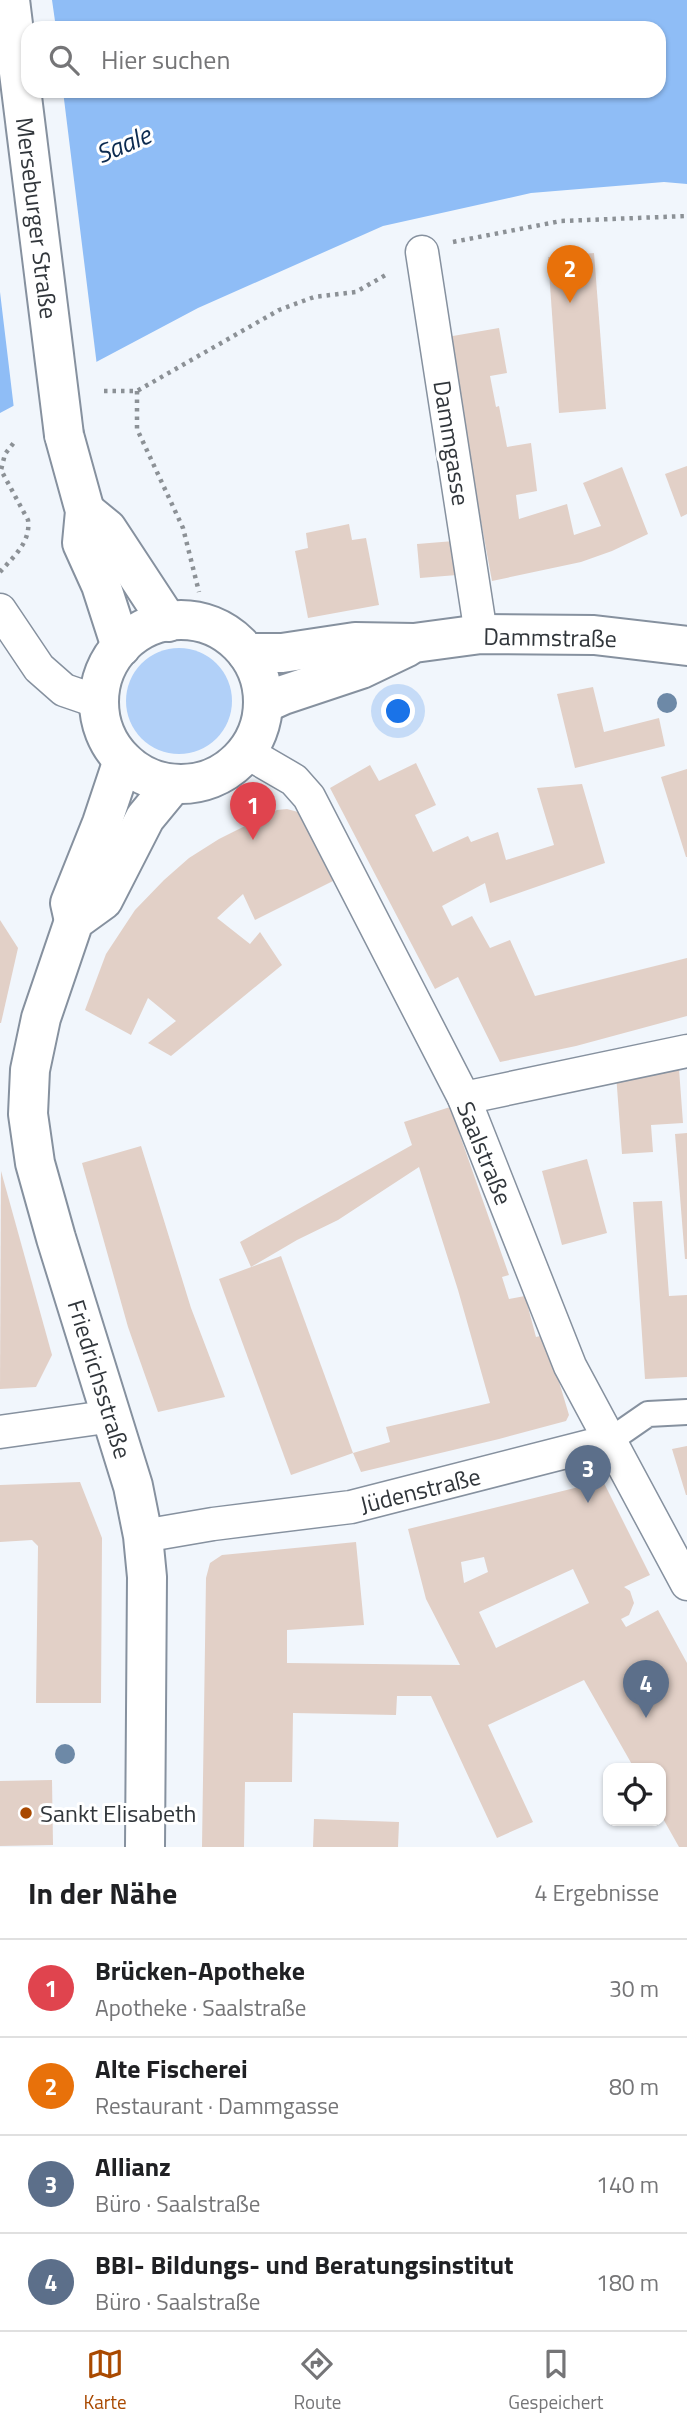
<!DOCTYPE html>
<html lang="de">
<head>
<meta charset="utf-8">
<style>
  body { margin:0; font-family:"Titillium Web",sans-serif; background:#f6f6f6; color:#202124 }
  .controls { position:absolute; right:21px; bottom:21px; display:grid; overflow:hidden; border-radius:14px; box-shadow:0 2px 5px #0004 }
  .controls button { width:63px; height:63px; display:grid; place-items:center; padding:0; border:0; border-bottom:2px solid #e0e0e0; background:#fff; color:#202124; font:35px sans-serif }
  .you { position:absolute; left:399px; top:712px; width:24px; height:24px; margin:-18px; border:5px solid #fff; border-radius:50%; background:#1a73e8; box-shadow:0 0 0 10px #1a73e833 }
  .badge { display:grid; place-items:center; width:46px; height:46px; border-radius:50%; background:#a94900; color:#fff; font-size:23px; font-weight:700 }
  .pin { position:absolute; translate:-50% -58px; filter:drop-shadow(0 2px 4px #0008) }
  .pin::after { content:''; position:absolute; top:37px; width:24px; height:21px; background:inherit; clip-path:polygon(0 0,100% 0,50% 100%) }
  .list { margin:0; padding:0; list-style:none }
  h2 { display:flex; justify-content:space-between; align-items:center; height:91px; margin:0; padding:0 28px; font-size:30px }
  h2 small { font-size:23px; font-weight:400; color:#757577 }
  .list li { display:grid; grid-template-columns:46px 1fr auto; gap:21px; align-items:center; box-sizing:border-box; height:98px; padding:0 28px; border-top:2px solid #e0e0e0 }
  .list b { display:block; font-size:26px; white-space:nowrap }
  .list p { margin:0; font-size:23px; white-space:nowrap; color:#757577 }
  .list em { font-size:23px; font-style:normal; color:#757577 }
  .icon { flex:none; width:38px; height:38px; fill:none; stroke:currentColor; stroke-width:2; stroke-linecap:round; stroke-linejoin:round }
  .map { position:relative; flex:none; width:687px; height:1847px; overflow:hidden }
  .search { position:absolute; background:#fff; box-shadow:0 2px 5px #0004; left:21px; right:21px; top:21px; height:77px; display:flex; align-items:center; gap:18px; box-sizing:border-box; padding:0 24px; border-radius:21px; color:#757577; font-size:26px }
  .sheet { height:483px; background:#fff }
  nav { display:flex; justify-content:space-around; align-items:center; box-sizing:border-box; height:98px; border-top:2px solid #e0e0e0; background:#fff; font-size:19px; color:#757577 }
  nav a { display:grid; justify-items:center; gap:4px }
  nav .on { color:#a94900 }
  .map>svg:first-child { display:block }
  .green { fill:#b1d0f8 }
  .water { fill:#8fbdf6; fill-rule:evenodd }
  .pier { fill:#f1f6fc }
  .building { fill:#e2d0c7; fill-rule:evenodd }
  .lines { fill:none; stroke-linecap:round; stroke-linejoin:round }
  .pedestrian-casing { stroke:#86919f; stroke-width:28 }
  .minor-casing { stroke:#86919f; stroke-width:35 }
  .tertiary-casing { stroke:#86919f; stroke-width:42 }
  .secondary-casing { stroke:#86919f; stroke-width:42 }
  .path { stroke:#8c9196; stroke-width:4.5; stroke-dasharray:3.5 5; stroke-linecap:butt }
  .pedestrian { stroke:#fff; stroke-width:24 }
  .minor { stroke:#fff; stroke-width:32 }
  .tertiary { stroke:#fff; stroke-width:38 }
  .secondary { stroke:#fff; stroke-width:38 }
  .secondary-bridge-casing { stroke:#86919f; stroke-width:42; stroke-linecap:butt }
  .secondary-bridge { stroke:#fff; stroke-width:38 }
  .tree { fill:#6d89a7 }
  .poi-dot { fill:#a94900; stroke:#fff; stroke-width:2.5 }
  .labels { text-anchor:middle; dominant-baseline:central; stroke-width:6; stroke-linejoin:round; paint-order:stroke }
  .street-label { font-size:24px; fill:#31363b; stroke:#fff }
  .poi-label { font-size:24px; fill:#31363b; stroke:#fff; text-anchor:start }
  .water-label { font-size:26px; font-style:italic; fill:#0c2b50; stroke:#fff }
</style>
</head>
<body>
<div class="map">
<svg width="687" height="1847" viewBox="0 0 687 1847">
  <rect width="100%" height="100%" fill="#f1f6fc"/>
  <circle class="green" cx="179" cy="701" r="53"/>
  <path class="water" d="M0,0H687V184L664,182L531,193L383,226L198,308L0,413ZM28,28H659V91H28Z"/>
  <path class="pier" d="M0,0H52L56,28H28V91H63L97,366L14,409L0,292Z"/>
  <g class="building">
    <path d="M594,253L606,409L559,413L548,257Z"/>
    <path d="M499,328L507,373L490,376L496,407L499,406L507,447L531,443L537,491L516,495L519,519L567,504L574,535L601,526L583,483L622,467L648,534L612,551L581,562L492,581L447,337Z"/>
    <path d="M687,466V514L681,517L665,474Z"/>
    <path d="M349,524L352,540L366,538L379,605L308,618L295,551L308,548L306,533Z"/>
    <path d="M454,541L457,575L420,578L417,544Z"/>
    <path d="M593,687L604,732L659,718L665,746L575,768L557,694Z"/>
    <path d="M416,763L436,805L415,815L433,852L468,836L471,842L498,832L506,860L554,845L537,788L582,784L605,863L490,903L485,883L442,906L452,926L472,916L490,948L510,940L535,996L687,958V1016L576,1046L500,1062L458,977L435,989L330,788L370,765L379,781Z"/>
    <path d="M687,769V857H686L661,777Z"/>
    <path d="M287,809L298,812L333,881L255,920L243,894L217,918L250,944L260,932L282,965L171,1056L148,1043L176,1021L148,998L131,1035L85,1010L106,954L135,910L164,880L189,858L219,839L277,810Z"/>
    <path d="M0,920L18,948L1,1023H0Z"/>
    <path d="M679,1069L683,1123L651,1125L653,1152L622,1154L616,1074Z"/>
    <path d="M450,1107L509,1275L502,1277L509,1299L525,1296L536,1337L545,1335L569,1415L566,1421L499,1439L361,1472L353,1453L390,1442L386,1427L490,1403L458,1290L419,1167L338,1220L297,1240L251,1267L240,1242L412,1145L404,1122Z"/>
    <path d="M687,1133V1259H685L675,1134Z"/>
    <path d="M141,1146L191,1308L225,1397L158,1412L128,1327L82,1163Z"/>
    <path d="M587,1159L607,1233L562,1245L542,1171Z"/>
    <path d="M1,1171L52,1355L36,1387L0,1389Z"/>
    <path d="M662,1201L669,1296L687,1295V1377L645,1379L633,1202Z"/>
    <path d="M281,1256L353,1453L291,1475L219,1279Z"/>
    <path d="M687,1446V1495H686L672,1449Z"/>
    <path d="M603,1481L650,1575L624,1587L630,1591L634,1603L629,1615L621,1619L626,1627L658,1610L687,1663V1847H679L661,1815V1768H634L584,1680L488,1725L533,1822L497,1838L431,1696H397L396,1715L293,1713L292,1782H245L244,1847H202L206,1578L210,1563L222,1555L356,1542L364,1625L287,1630V1663L460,1665L426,1599L408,1529ZM484,1557L488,1572L464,1583L461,1562ZM573,1569L589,1603L496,1648L479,1612Z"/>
    <path d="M80,1482L102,1538L101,1703H36L38,1546L32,1540L0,1542V1485Z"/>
    <path d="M52,1780L53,1845L0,1846V1781Z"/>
    <path d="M314,1819L399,1822L398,1847H313Z"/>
  </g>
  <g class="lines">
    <g class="pedestrian-casing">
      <path id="pedestrian" d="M609,1441L648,1414L687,1412"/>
    </g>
    <g class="minor-casing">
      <g id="minor">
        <path d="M422,252L481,634"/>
        <path d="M0,610L39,668L64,690L99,702"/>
        <path d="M246,752L294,780L309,797L464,1098L570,1366L687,1584"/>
        <path d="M464,1098L687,1051"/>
        <path d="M0,1432L113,1416"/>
        <path d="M143,1536L213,1524L351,1507L609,1441"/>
      </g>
    </g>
    <g class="tertiary-casing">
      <g id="tertiary">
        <path d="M247,653H282L355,642L414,643L481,634L594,635L687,646"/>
        <path d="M263,704L283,695L361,669L407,647"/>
      </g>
    </g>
    <g class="secondary-casing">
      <g id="secondary">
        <path d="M64,435L85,511L82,543L101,585L121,647"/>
        <path d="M85,511L107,529L168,622"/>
        <circle cx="181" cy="702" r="82"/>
        <path d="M74,921L70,903L102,823L123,760"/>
        <path d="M145,1847L147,1577L143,1536L133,1486L56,1238L35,1163L28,1114L30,1070L41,1018L74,921L103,900L145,818L173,784"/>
      </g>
    </g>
    <g class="path">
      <path d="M453,242L561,221L687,216"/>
      <path d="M104,391H137L279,310L314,297L356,292L389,273"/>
      <path d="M137,391V429L183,528L199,592"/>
      <path d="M0,572C14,556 31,542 28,520L1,470L5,454L16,440"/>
    </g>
    <use href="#pedestrian" class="pedestrian"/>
    <use href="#minor" class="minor"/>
    <use href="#tertiary" class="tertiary"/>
    <use href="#secondary" class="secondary"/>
    <g class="secondary-bridge-casing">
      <path id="secondary-bridge" d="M10,0L64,435"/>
    </g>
    <use href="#secondary-bridge" class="secondary-bridge"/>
  </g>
  <g class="tree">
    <circle cx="667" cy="703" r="10"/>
    <circle cx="65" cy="1754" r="10"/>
  </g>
  <circle class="poi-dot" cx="26" cy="1813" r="7"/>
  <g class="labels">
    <g class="street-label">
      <text transform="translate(37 218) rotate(83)">Merseburger Straße</text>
      <text transform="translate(452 443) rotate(81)">Dammgasse</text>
      <text transform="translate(550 637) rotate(1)">Dammstraße</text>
      <text transform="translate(485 1153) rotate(68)">Saalstraße</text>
      <text transform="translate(100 1379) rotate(73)">Friedrichsstraße</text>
      <text transform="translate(420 1490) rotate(-14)">Jüdenstraße</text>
    </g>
    <g class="poi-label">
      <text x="40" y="1813">Sankt Elisabeth</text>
    </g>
    <g class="water-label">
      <text transform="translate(123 144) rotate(-23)">Saale</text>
    </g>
  </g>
</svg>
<div class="controls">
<button><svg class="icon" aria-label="locate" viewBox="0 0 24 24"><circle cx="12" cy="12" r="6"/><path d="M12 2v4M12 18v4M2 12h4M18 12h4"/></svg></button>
</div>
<div class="you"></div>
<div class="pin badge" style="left:253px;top:840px;background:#e0444e">1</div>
<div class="pin badge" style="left:570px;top:303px;background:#e8710a">2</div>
<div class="pin badge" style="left:588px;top:1503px;background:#5c6f8a">3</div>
<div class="pin badge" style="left:646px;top:1718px;background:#5c6f8a">4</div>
<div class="search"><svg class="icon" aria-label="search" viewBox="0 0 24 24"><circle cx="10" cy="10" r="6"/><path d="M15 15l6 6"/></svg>Hier suchen</div>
</div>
<section class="sheet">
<h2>In der Nähe<small>4 Ergebnisse</small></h2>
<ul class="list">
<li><span class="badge" style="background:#e0444e">1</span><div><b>Brücken-Apotheke</b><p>Apotheke · Saalstraße</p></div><em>30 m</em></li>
<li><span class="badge" style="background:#e8710a">2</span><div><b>Alte Fischerei</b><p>Restaurant · Dammgasse</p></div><em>80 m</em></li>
<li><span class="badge" style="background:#5c6f8a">3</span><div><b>Allianz</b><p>Büro · Saalstraße</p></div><em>140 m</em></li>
<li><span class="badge" style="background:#5c6f8a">4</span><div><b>BBI- Bildungs- und Beratungsinstitut</b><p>Büro · Saalstraße</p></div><em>180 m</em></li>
</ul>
</section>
<nav>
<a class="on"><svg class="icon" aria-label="map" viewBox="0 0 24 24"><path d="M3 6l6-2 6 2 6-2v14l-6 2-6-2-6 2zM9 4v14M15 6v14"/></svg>Karte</a>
<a><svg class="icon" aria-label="directions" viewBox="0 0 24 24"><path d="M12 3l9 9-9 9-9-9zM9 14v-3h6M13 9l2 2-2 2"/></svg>Route</a>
<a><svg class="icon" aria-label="saved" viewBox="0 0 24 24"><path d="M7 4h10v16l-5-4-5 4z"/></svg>Gespeichert</a>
</nav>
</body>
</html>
